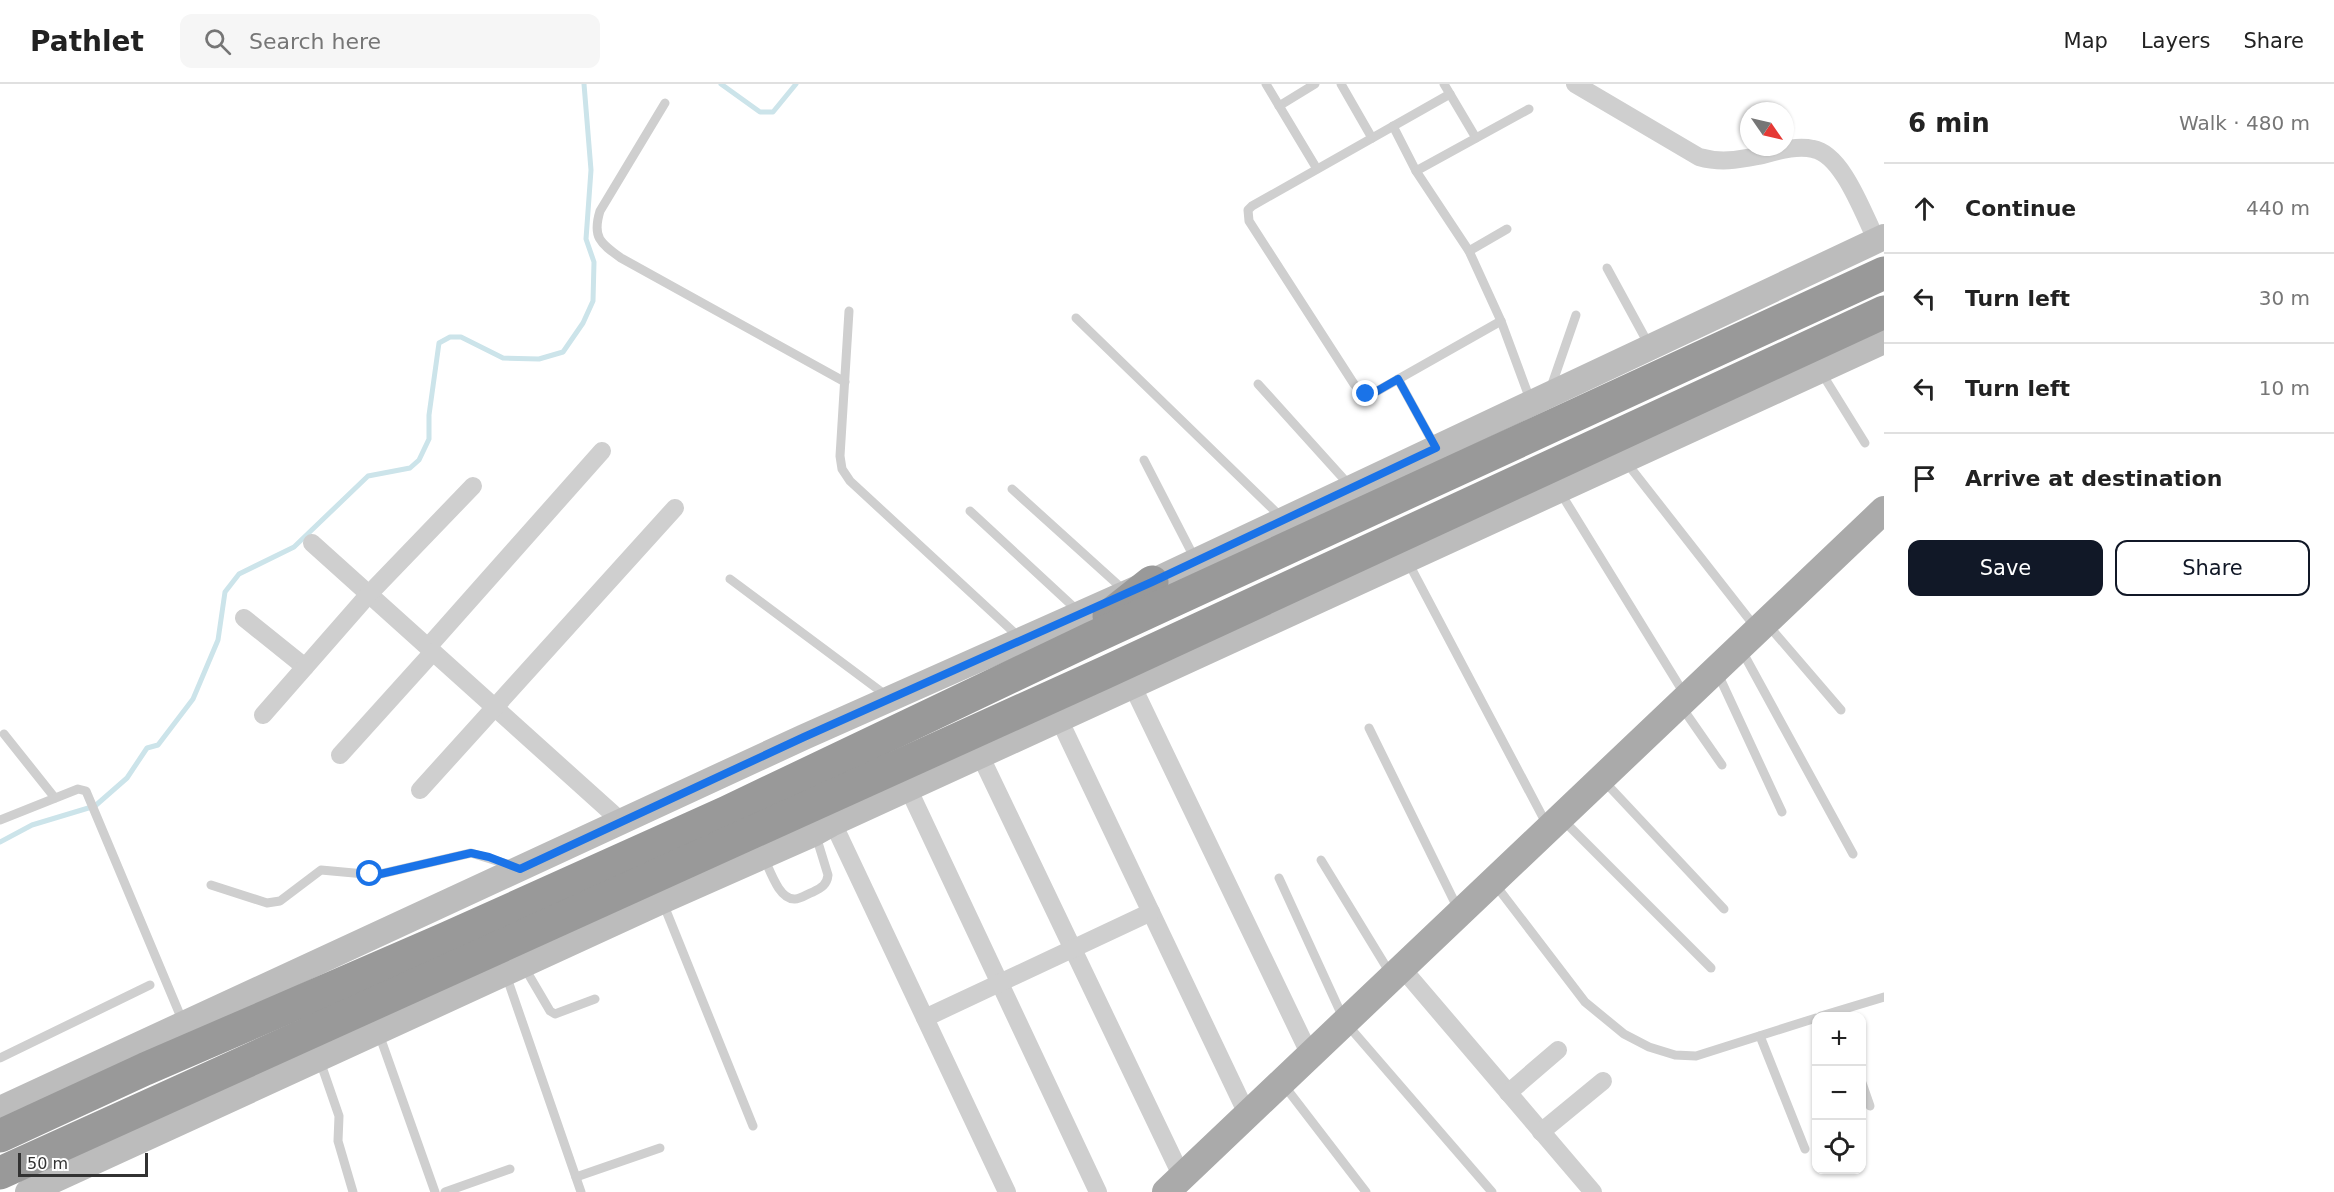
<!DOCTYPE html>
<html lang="en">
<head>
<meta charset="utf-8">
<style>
  body { margin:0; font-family:"DejaVu Sans",sans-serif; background:#f6f6f6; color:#222 }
  .controls { position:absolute; right:18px; bottom:18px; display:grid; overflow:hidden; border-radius:12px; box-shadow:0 2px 4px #0004 }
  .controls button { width:54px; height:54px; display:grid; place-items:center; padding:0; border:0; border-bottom:2px solid #e0e0e0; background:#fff; color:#222; font:30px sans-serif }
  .compass { position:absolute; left:1740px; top:18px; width:54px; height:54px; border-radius:50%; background:#fff; box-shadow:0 2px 4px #0004; rotate:124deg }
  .scale { position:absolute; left:18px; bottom:15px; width:130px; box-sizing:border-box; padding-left:6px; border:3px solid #323232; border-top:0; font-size:16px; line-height:21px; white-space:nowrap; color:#323232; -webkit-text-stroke:4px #fff; paint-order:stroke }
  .stop { position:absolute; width:18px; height:18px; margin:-14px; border:4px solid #1a73e8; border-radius:50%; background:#fff }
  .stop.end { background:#1a73e8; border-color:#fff; box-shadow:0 2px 6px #0008 }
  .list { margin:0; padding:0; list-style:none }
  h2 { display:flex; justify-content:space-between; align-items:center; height:78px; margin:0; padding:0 24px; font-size:26px }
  h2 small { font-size:20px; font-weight:400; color:#767676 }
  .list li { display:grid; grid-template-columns:39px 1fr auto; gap:18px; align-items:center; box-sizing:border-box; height:90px; padding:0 24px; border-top:2px solid #e0e0e0 }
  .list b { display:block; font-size:22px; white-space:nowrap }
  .list em { font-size:20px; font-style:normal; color:#767676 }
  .actions { display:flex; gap:12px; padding:18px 24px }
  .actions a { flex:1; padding:14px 0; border:2px solid #111827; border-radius:12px; text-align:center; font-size:21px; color:#111827 }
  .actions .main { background:#111827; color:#fff }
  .icon { flex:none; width:33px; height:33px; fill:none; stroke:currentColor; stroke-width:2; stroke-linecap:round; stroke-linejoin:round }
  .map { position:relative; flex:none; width:1884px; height:1108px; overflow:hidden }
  header { display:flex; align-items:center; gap:36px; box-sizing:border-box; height:84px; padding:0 30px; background:#fff; border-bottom:2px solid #e0e0e0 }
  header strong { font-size:28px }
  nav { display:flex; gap:33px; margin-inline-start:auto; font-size:21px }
  .search { width:420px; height:54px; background:#f6f6f6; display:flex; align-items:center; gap:15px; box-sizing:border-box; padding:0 21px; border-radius:12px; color:#767676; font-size:22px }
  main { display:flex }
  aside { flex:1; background:#fff }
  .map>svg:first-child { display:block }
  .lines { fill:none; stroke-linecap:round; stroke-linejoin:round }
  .stream { stroke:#cce4ea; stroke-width:5 }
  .lane { stroke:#cfcfcf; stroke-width:9 }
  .street { stroke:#cfcfcf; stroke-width:18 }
  .secondary { stroke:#bcbcbc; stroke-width:26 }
  .primary { stroke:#aaa; stroke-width:28 }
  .highway { stroke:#999; stroke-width:33 }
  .route { stroke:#1a73e8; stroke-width:8 }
</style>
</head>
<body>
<header>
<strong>Pathlet</strong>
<div class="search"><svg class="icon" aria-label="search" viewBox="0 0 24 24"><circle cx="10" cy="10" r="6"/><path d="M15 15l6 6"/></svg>Search here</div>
<nav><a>Map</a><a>Layers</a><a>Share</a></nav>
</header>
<main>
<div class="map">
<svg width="1884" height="1108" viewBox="0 0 1884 1108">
  <rect width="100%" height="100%" fill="#fff"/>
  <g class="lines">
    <g class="stream">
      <path d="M721,0L760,28H773L796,0"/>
      <path d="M0,758L32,741L95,722L127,694L147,664L158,661L193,615L218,556L225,508L239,490L294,463L368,392L410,384L419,376L429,355V331L439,259L450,253H461L503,274L539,275L563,268L583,239L593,217L594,178L586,155L591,86L584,0"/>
    </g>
    <g class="lane">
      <path d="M1266,0L1317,85"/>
      <path d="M1341,0L1372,54"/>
      <path d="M1444,0L1476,54"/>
      <path d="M1450,10L1252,122L1248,126L1249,137L1354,300C1360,307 1363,311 1372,310L1501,237"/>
      <path d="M665,19L600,127C592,153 600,159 621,174L845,298"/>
      <path d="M1279,22L1315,0"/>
      <path d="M1393,42L1416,87L1469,167L1501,237L1531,318"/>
      <path d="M1416,87L1529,25"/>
      <path d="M1469,167L1507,145"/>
      <path d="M1607,184L1649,261"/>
      <path d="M849,227L840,372L842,385L850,397L1020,554"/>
      <path d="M1076,234L1282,434"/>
      <path d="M1821,288L1865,359"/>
      <path d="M1398,295L1436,364"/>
      <path d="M1258,300L1351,403"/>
      <path d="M1550,306L1576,231"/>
      <path d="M1144,376L1195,475"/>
      <path d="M1626,378L1756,544"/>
      <path d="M1012,405L1126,508"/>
      <path d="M1560,408L1685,611"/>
      <path d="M970,427L1078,527"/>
      <path d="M1408,478L1547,741"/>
      <path d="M730,495L887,612"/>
      <path d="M1768,541L1841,626"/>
      <path d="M1742,567L1853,770"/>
      <path d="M1718,590L1782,728"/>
      <path d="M1681,622L1722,681"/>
      <path d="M1369,644L1458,825"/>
      <path d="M4,650L55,714"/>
      <path d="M1603,696L1724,825"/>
      <path d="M1562,735L1711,884"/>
      <path d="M0,736L78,705L86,707L183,938"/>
      <path d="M764,774C770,786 779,816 795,815C801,815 807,810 813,808C821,804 827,801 828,791L816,752"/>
      <path d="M1321,776L1390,889"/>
      <path d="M1279,794L1345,938L1492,1108"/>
      <path d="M1494,799L1585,918L1624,950L1649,963L1675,971L1696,972L1816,934"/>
      <path d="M211,801L267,819L280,817L321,786L376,791L471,769L513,782"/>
      <path d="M663,819L753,1042"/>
      <path d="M523,881L550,927L555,930L595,915"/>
      <path d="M506,891L581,1108"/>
      <path d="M1821,932L1884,913"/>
      <path d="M379,950L435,1108"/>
      <path d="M1760,952L1805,1065"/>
      <path d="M0,974L150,901"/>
      <path d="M320,977L339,1032L338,1057L353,1108"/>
      <path d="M1862,999L1870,1022"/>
      <path d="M1283,1000L1366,1108"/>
      <path d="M576,1093L660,1064"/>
      <path d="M445,1108L510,1085"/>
    </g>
    <g class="street">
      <path d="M1575,0L1699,73C1720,79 1737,76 1758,72C1775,68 1795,61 1813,65C1843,70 1864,132 1877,157"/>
      <path d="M312,459L622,738"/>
      <path d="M244,534L305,583"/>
      <path d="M428,563L602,367"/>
      <path d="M1132,601L1310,971"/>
      <path d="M263,631L369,510L473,402"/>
      <path d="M1059,635L1247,1030"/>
      <path d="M340,671L433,568"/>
      <path d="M980,671L1182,1093"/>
      <path d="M908,704L1098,1108"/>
      <path d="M420,706L675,424"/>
      <path d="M833,739L1007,1108"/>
      <path d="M1402,884L1593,1108"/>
      <path d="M925,934L1151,828"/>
      <path d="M1508,1009L1558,966"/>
      <path d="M1541,1048L1603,997"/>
    </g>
    <g class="secondary">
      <path d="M0,1025L804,653L1152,498L1884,153"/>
      <path d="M28,1108L662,817L815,749L833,739L1884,257"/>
    </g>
    <path class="primary" d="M1166,1108L1884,426"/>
    <g class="highway">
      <path d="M1109,532L1152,498"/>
      <path d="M0,1052L145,985L445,855L727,728L1092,554L1884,189"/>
      <path d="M0,1089L1104,589L1884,228"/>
    </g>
  </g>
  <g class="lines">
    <path class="route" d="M370,790L376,791L471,769L489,773L520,785L804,653L1152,498L1436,364L1398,295L1372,310H1366"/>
  </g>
</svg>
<div class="controls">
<button>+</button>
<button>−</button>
<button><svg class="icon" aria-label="locate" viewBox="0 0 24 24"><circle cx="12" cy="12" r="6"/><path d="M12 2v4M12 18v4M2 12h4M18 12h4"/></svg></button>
</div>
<svg class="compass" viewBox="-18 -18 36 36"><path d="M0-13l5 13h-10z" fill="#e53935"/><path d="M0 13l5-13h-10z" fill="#767676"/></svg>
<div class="scale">50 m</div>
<div class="stop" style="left:370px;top:790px"></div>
<div class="stop end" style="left:1366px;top:310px"></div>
</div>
<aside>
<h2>6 min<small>Walk · 480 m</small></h2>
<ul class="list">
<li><svg class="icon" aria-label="ahead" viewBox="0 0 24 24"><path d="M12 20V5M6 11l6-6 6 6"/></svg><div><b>Continue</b></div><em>440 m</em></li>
<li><svg class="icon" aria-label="left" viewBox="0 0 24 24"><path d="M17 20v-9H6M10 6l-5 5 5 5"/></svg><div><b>Turn left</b></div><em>30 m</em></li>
<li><svg class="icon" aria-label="left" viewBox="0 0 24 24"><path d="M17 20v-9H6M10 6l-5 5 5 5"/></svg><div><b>Turn left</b></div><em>10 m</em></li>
<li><svg class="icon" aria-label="arrive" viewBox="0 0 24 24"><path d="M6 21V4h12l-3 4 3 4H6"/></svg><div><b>Arrive at destination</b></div></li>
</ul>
<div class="actions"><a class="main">Save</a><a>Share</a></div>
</aside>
</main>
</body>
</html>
